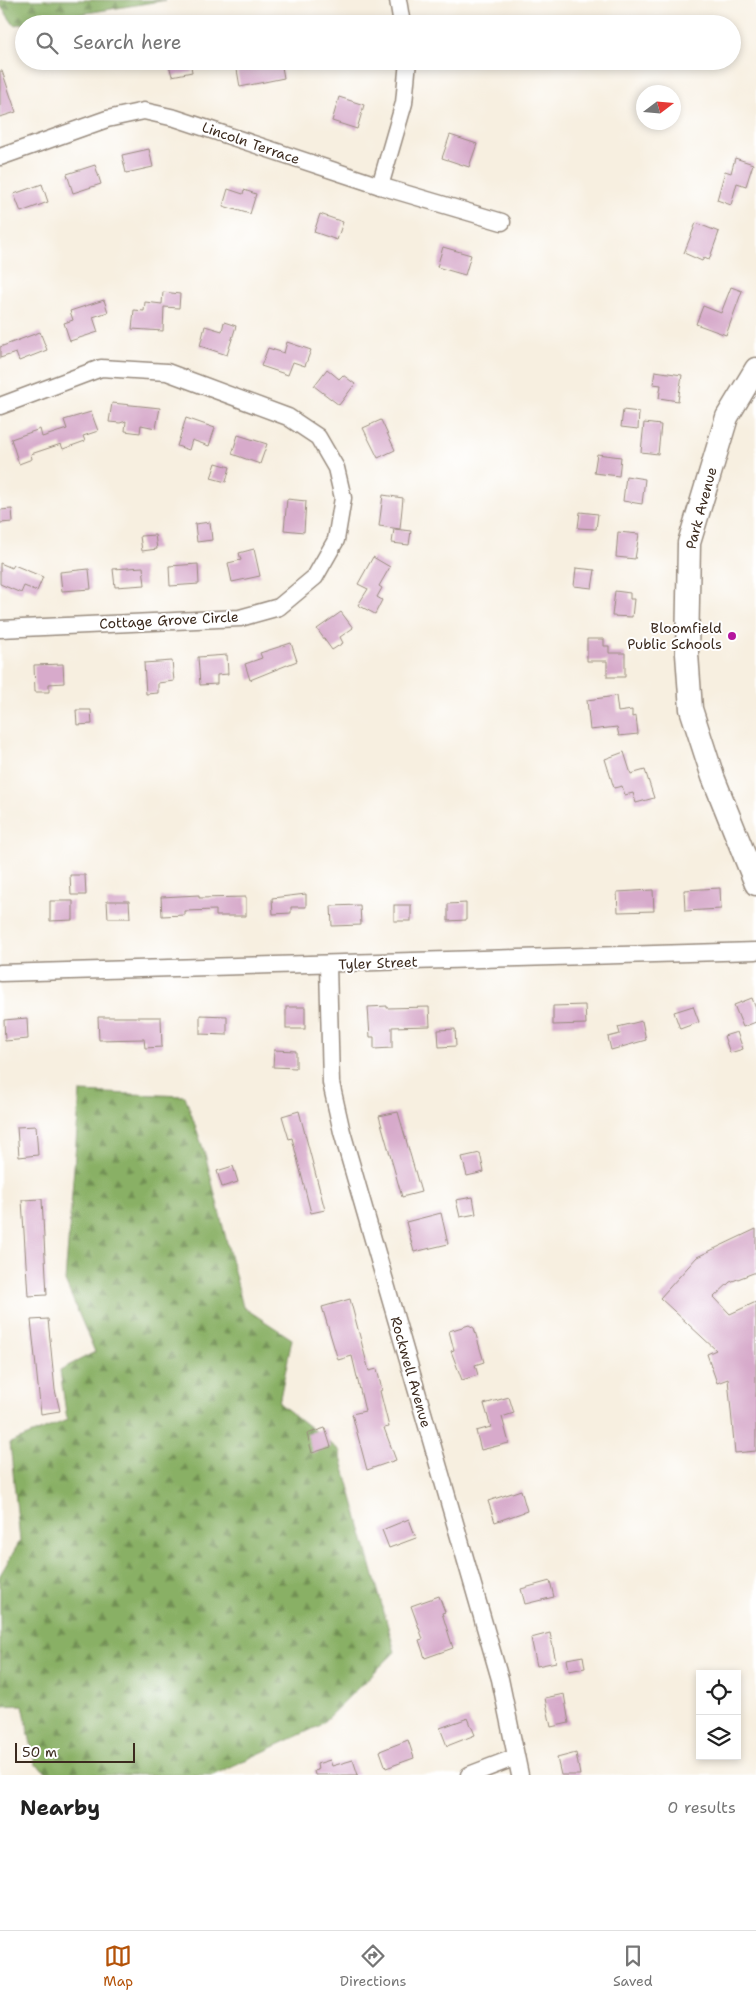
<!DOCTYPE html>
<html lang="en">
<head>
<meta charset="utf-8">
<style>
  body { margin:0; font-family:"Shantell Sans",sans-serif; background:#f2f2f2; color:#222 }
  .controls { position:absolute; right:15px; bottom:15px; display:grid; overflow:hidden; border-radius:0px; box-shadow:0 2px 8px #0003 }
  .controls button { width:45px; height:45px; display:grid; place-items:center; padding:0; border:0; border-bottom:1px solid #e0e0e0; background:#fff; color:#222; font:25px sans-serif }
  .compass { position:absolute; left:636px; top:85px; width:45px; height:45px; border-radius:50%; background:#fff; box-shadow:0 2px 8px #0003; rotate:74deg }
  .scale { position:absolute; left:15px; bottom:12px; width:120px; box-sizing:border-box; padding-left:5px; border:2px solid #3b2a1e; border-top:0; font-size:14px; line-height:18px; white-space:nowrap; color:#3b2a1e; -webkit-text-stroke:4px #fff; paint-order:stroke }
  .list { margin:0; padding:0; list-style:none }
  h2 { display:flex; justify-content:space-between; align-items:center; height:65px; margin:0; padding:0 20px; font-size:21px }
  h2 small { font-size:16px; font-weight:400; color:#767676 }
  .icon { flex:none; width:28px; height:28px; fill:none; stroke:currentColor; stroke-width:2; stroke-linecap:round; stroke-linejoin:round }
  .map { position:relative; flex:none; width:756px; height:1775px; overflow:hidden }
  .search { position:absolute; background:#fff; box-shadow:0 2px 8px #0003; left:15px; right:15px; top:15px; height:55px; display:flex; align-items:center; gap:12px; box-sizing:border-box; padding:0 18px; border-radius:28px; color:#767676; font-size:19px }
  .sheet { height:155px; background:#fff }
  nav { display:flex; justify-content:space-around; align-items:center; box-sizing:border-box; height:70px; border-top:1px solid #e0e0e0; background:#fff; font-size:14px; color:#767676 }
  nav a { display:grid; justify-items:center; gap:2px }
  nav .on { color:#b45309 }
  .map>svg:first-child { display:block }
  .forest { fill:url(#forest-firs); stroke:#626d42 }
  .building { fill:#d7aacb }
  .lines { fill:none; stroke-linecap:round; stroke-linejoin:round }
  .street-casing { stroke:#998c7f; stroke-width:19 }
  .secondary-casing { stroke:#998c7f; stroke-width:25 }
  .street { stroke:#fff; stroke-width:16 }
  .secondary { stroke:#fff; stroke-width:22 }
  .poi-dot { fill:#b5179e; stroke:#fff; stroke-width:2 }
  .labels { text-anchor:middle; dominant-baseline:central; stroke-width:4; stroke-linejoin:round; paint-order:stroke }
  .street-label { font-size:14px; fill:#3b2a1e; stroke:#fff }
  .poi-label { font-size:14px; fill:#3b2a1e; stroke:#fff; text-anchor:end }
</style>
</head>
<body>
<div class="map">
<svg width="756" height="1775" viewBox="0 0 756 1775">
  <defs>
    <pattern id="forest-firs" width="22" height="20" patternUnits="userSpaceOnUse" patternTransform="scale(1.25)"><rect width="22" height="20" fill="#89b065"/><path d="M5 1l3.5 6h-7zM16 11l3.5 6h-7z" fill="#718f53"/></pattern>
  </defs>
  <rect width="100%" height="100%" fill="#fff"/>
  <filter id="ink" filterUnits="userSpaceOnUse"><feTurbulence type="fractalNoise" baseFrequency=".02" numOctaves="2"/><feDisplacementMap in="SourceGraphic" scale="10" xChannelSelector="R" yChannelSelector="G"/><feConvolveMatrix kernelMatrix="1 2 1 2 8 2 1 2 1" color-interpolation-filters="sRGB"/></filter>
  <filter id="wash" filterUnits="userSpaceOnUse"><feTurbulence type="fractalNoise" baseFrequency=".0096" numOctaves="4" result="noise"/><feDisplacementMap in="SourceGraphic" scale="20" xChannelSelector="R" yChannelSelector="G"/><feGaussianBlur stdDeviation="1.12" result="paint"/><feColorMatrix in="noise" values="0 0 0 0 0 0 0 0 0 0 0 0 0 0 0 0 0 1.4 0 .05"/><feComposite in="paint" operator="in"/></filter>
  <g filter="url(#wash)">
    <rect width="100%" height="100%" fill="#f7efe0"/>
    <g class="forest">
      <path d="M0,0H166L14,25L0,5Z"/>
      <path d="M80,1092L185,1096L205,1154L243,1307L292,1339L279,1403L339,1450L395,1652L319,1726L213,1775H51L35,1764L23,1705L0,1706V1575L20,1541L10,1443L67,1420L60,1370L95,1352L65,1281Z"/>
    </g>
    <g id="blocks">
      <g class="building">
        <path d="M168,61H190L192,72L172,76Z"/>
        <path d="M249,61H281L284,78L240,87L236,64Z"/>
        <path d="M0,71H2L16,112L0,117Z"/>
        <path d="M339,97L364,105L357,129L332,121Z"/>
        <path d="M450,135L477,144L469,167L442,158Z"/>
        <path d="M149,149L153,167L126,173L122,155Z"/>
        <path d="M735,158L753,164L746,186L737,183L731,205L717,200L725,171L731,173Z"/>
        <path d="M95,165L101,184L73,193L67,174Z"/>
        <path d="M42,184L48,202L21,212L14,194Z"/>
        <path d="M228,189L243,194L244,190L256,194L250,214L223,206Z"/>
        <path d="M320,214L343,222L337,240L314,232Z"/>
        <path d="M696,223L719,232L709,260L704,258L702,261L684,253Z"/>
        <path d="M443,247L471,255L465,275L437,267Z"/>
        <path d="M731,287L742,291L726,335L696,324L703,306L721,313Z"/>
        <path d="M163,292L180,294L179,308L164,307L163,331L132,329L134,310L144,311L145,302L162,304Z"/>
        <path d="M104,300L108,312L93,317L98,332L70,341L64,323L73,320L70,311Z"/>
        <path d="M224,322L236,326L227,355L200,346L205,326L222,331Z"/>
        <path d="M40,332L47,350L19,361L16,353L0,358V347Z"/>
        <path d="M287,342L311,350L305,366L293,362L288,375L261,366L268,348L284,353Z"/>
        <path d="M327,369L339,379L343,375L355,384L339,405L314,386Z"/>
        <path d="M655,371L682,375L678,401L659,398L661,385L653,384Z"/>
        <path d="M112,403L160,408L156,428L141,425L140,433L125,431L126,421L120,423L109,422Z"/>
        <path d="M623,410L639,412L638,429L621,427Z"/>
        <path d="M91,412L98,431L83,436L85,441L63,449L61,444L31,454L32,459L19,464L11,439L40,429L42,437L67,429L64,420Z"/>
        <path d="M186,418L215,428L209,446L192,440L189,450L177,446Z"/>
        <path d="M381,420L395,450L378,458L363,428Z"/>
        <path d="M644,423L661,425L658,454L641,452Z"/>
        <path d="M238,435L267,444L260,464L232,454Z"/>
        <path d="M597,454L621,457L619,476L594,473Z"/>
        <path d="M216,463L230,467L226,482L211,478Z"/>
        <path d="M626,476L645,479L642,504L623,501Z"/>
        <path d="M383,495L403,498L400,529L379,526Z"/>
        <path d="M287,499L306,501L304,532L284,530Z"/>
        <path d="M12,509L13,522L0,523V510Z"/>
        <path d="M580,512L598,514L596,529L578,528Z"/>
        <path d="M210,522L212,540L197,542L195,524Z"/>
        <path d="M394,529L411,531L409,545L392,543Z"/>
        <path d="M618,532L639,534L635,559L616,557Z"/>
        <path d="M155,535L157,549L142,551L140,536Z"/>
        <path d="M254,549L260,576L232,582L228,563L241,560L239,553Z"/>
        <path d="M373,557L390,567L379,586L382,588L377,597L382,600L375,614L358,605L368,589L358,584Z"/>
        <path d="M0,563L12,568L14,565L43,577L37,591L24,586L21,593L0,584Z"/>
        <path d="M198,564L199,584L170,586L169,566Z"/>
        <path d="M143,567L145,585L115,587L113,569Z"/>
        <path d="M576,568L595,570L592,588L574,586Z"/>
        <path d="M89,569L91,589L62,591L60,572Z"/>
        <path d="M615,591L630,593V599H634L632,617L612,616Z"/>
        <path d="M341,612L353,628L340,637L343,643L332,650L317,629Z"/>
        <path d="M587,639H604V646H609V653H625V677H607V661H587Z"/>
        <path d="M291,643L297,661L250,680L245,664L262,658L260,653Z"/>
        <path d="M227,655L228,674L217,675V684L200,685L198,657Z"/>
        <path d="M172,661L174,681L158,683V693L146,694L144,663Z"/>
        <path d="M63,664L64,683L49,684V692H35L34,665Z"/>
        <path d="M616,696L618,712L632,710V717L636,716L638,734L619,736L617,727L590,730L587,700Z"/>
        <path d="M76,710H91L92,724L77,725Z"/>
        <path d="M624,752L631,774L645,770L654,798L636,803L633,793L625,795L622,786L614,788L605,759Z"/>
        <path d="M70,875H85L86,895H71Z"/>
        <path d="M720,888L721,909L685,911L684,890Z"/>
        <path d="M653,890L654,911L618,912L617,892Z"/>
        <path d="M306,894V907H291V913L273,914L272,898Z"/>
        <path d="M199,895V898L246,897V916H216V910L185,911V915L162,916L161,897Z"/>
        <path d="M50,901H73V920L50,921Z"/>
        <path d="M107,901H129L130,918H108Z"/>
        <path d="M466,903V920L448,921V904Z"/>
        <path d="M360,905L361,925L332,926L331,906Z"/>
        <rect x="394" y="905" width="17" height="16"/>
        <path d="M752,998L756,1009V1022L743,1027L734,1005Z"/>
        <path d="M585,1005L586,1024L553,1025V1006Z"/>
        <path d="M387,1006V1008L429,1007L430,1026L392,1027V1048L374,1049V1037H370L368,1007Z"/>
        <path d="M693,1006L699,1022L680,1029L674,1012Z"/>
        <rect x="286" y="1007" width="19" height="22"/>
        <path d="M200,1015L227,1016V1035L200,1034Z"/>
        <path d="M98,1017H161L162,1047L145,1048L144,1039L99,1040Z"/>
        <path d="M27,1018L28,1039L5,1041L4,1020Z"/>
        <path d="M642,1021L646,1040L611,1050L608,1037L620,1034L618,1027Z"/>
        <path d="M455,1029L456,1046L439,1047L438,1030Z"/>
        <path d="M737,1032L743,1049L730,1053L724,1036Z"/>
        <path d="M274,1050L296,1051V1068L273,1067Z"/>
        <path d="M299,1111L325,1210L311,1213L292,1138L289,1139L282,1116Z"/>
        <path d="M398,1112L421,1192L402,1197L379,1116Z"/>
        <path d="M36,1126L38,1155L19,1157L17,1127Z"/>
        <path d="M480,1153L484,1172L467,1176L462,1157Z"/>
        <path d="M233,1166L238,1182L222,1187L217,1171Z"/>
        <path d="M473,1197L476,1214L460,1217L456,1200Z"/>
        <path d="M42,1199L47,1295L28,1296L22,1200Z"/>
        <path d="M441,1213L448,1244L414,1252L406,1222Z"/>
        <path d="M756,1229V1272L730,1282L714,1297L730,1314L756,1302V1451L735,1453L728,1379L717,1383L707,1354L716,1350L660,1298L697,1257Z"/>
        <path d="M350,1299L369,1371L377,1369L382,1390L380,1391L389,1427L384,1428L396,1460L367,1470L352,1414L365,1411L352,1356L338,1360L322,1307Z"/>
        <path d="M48,1319L55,1390L60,1411L41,1414L31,1320Z"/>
        <path d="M469,1325L474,1328L484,1362L475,1365L478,1375L462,1380L451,1351L454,1350L449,1331Z"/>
        <path d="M509,1397L514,1413L502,1417L509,1443L481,1450L476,1431L491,1427L484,1404Z"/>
        <path d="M325,1428L331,1447L312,1453L307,1434Z"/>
        <path d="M521,1490L527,1511L495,1522L488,1501Z"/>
        <path d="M409,1519L416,1538L389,1548L382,1530Z"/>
        <path d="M550,1581L554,1597L525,1604L521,1589Z"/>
        <path d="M439,1596L445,1612L442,1613L453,1648L425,1658L419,1640L423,1639L411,1606Z"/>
        <path d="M550,1633L556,1662L537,1666L531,1638Z"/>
        <path d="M583,1656L585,1668L569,1671L567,1659Z"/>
        <path d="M564,1694L569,1723L551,1727L545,1698Z"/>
        <path d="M468,1718L475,1735L447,1746L440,1728Z"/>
        <path d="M408,1740L414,1758L386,1768L380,1751Z"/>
        <path d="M576,1753L580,1775H561L557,1758Z"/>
        <path d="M330,1760L332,1766L353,1760L358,1775H315L314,1771L318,1770L317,1764Z"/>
      </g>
    </g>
  </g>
  <g filter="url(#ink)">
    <use href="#blocks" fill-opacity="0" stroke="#998c7f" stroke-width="1"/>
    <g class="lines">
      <g class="street-casing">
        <g id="street">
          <path d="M398,0L402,24"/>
          <path d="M0,157L107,119L144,111L175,118L380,186L502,222"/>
          <path d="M380,186L404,103L408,61"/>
          <path d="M0,406L101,368L167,372L288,417L318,437L336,468L343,498L336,540L315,577L279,607L240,618L0,629"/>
          <path d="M328,965L331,1083L342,1132L500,1679L520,1775"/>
          <path d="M0,973L756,951"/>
          <path d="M469,1775L516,1757"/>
        </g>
      </g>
      <g class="secondary-casing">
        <path id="secondary" d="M756,369L727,417L689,543L687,654L691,709L713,777L756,884"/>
      </g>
      <use href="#street" class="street"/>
      <use href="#secondary" class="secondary"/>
    </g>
  </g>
  <circle class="poi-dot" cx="732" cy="636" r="5"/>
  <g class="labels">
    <g class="street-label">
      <text transform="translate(251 143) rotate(19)">Lincoln Terrace</text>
      <text transform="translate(701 508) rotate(-75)">Park Avenue</text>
      <text transform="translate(169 620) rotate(-3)">Cottage Grove Circle</text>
      <text transform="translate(378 963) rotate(-2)">Tyler Street</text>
      <text transform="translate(411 1372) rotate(74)">Rockwell Avenue</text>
    </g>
    <g class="poi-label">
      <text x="722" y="628">Bloomfield<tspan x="722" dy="16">Public Schools</tspan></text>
    </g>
  </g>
</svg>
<div class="controls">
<button><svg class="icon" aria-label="locate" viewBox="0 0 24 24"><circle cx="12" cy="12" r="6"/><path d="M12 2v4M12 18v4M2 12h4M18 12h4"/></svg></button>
<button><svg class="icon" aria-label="layers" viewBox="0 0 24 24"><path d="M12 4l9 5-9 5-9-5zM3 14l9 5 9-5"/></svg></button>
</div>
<svg class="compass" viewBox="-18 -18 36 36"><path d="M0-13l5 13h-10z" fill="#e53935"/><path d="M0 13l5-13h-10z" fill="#767676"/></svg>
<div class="scale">50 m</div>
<div class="search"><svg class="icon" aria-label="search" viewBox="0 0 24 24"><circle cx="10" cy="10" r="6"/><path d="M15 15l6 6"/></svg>Search here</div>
</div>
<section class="sheet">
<h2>Nearby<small>0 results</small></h2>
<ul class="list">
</ul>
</section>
<nav>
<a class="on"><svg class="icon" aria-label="map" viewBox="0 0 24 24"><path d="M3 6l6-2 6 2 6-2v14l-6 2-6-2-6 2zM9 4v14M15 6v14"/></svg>Map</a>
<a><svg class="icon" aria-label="directions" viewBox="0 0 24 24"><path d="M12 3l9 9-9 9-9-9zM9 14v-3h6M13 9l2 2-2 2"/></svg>Directions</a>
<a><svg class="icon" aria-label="saved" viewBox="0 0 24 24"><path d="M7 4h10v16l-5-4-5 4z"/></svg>Saved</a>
</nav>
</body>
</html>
